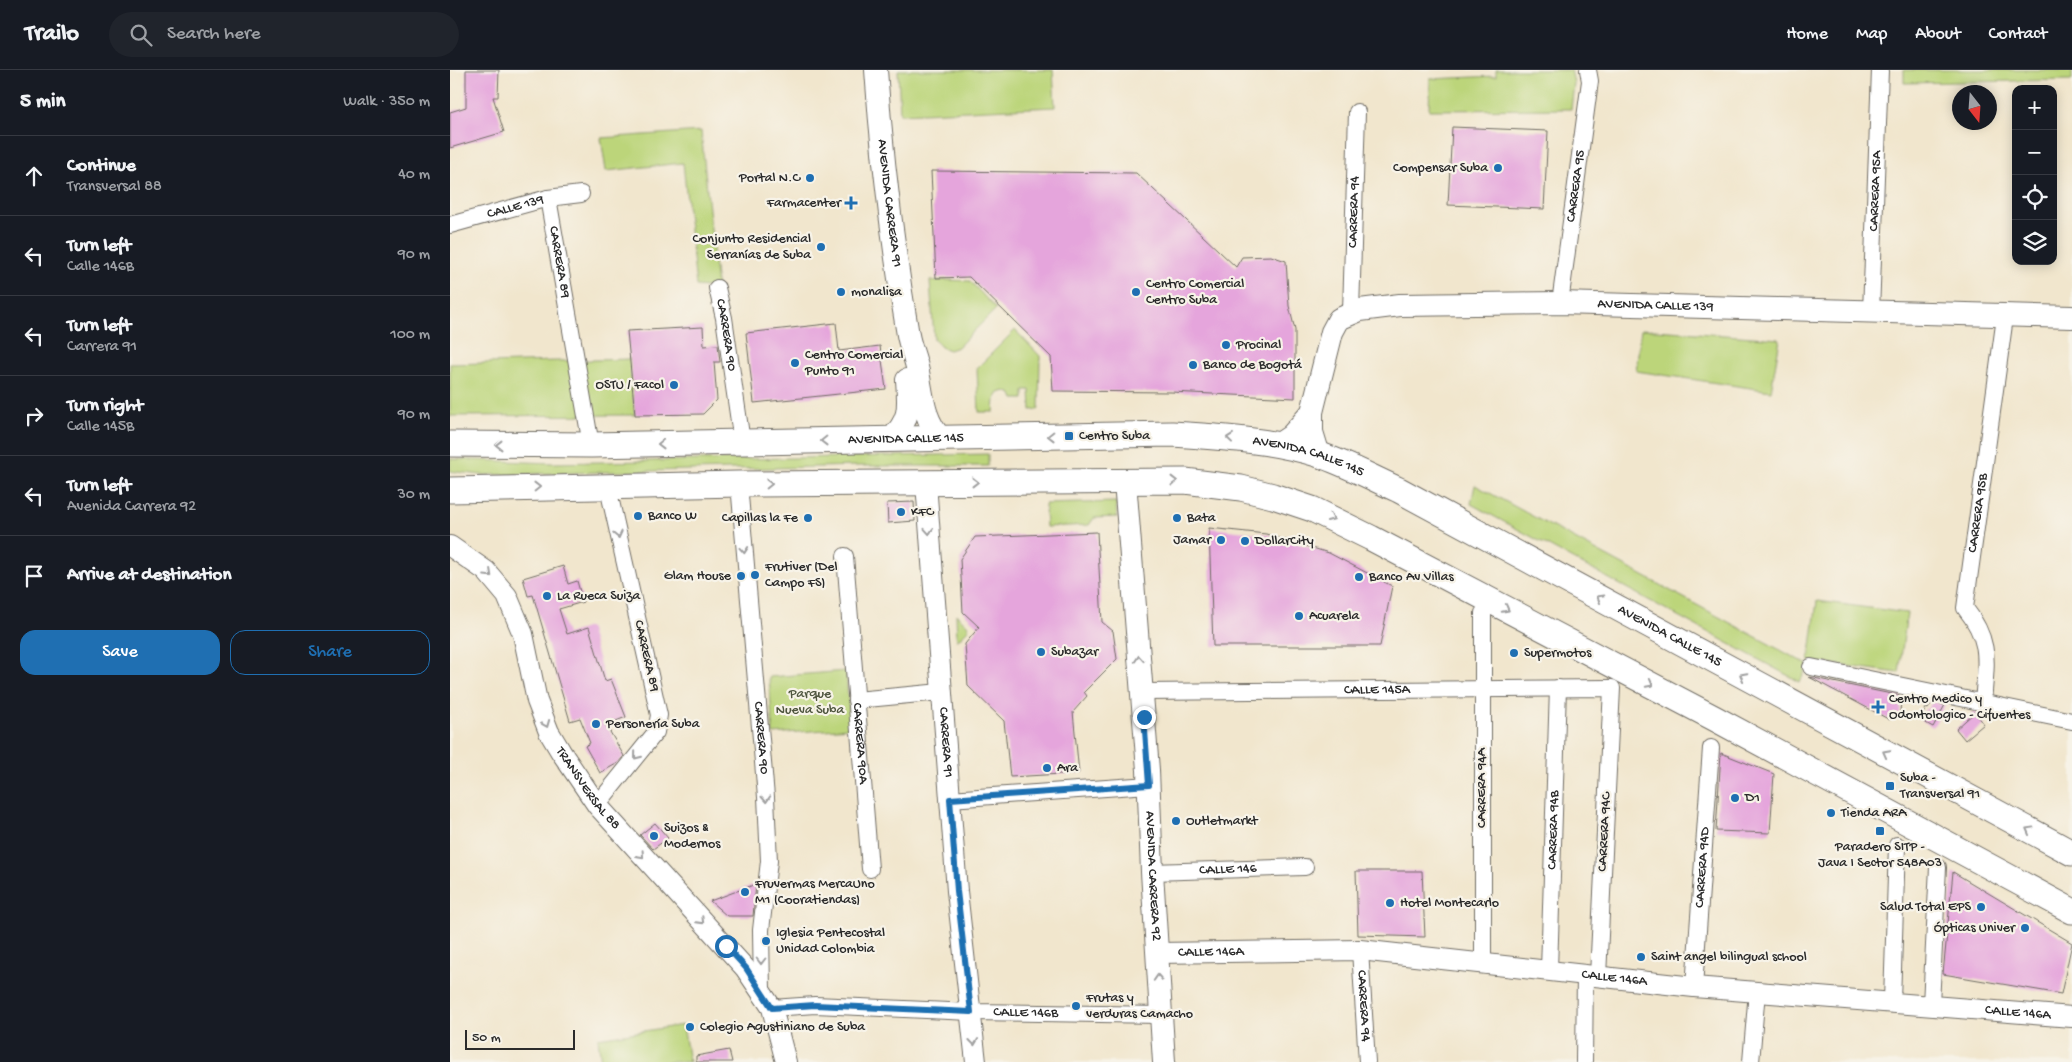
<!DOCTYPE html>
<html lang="en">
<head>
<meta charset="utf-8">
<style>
  body { margin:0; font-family:"Gochi Hand",sans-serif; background:#20242c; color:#f1f3f6 }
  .controls { position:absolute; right:15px; top:15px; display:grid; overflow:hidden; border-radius:10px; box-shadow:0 2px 12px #0003 }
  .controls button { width:45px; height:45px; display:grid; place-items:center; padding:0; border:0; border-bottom:1px solid #363941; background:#171b24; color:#f1f3f6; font:25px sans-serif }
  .compass { position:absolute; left:1502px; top:15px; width:45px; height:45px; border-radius:50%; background:#171b24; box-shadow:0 2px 12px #0003; rotate:163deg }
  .scale { position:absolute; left:15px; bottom:12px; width:110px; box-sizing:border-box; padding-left:5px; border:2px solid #2b2b2b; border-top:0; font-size:14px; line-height:18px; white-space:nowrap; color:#2b2b2b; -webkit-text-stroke:4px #f7f3e8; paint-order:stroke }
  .stop { position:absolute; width:15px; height:15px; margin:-11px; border:4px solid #1f6fb2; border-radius:50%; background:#fff }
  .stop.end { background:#1f6fb2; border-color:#fff; box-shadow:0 1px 5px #0008 }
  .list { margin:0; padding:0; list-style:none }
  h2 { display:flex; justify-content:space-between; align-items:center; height:65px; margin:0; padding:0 20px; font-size:21px }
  h2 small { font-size:16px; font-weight:400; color:#9ea1a6 }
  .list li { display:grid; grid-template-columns:32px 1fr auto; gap:15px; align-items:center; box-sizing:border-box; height:80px; padding:0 20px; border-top:1px solid #363941 }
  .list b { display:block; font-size:19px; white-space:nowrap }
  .list p { margin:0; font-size:16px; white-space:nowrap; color:#9ea1a6 }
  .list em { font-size:16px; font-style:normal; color:#9ea1a6 }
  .actions { display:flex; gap:10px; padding:15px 20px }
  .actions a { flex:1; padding:11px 0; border:1px solid #1f6fb2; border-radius:15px; text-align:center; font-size:18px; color:#1f6fb2 }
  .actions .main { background:#1f6fb2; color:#fff }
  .icon { flex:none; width:28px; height:28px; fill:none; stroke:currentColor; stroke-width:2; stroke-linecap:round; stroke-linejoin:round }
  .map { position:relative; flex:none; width:1622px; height:992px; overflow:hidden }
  header { display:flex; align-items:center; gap:30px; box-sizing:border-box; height:70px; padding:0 25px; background:#171b24; border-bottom:1px solid #363941 }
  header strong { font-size:24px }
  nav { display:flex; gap:28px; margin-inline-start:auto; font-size:18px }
  .search { width:350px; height:45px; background:#20242c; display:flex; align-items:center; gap:12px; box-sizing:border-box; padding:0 18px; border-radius:28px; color:#9ea1a6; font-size:19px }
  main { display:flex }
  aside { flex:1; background:#171b24 }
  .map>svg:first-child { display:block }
  .green { fill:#bcd57a; stroke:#748052 }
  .building { fill:#e5a5dc }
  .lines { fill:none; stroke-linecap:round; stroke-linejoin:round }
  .minor-casing { stroke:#706c64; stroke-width:18 }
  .tertiary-casing { stroke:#706c64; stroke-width:22 }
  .secondary-casing { stroke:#706c64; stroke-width:24 }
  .primary-casing { stroke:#706c64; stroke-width:27 }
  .minor { stroke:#fff; stroke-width:16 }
  .tertiary { stroke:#fff; stroke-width:20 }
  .secondary { stroke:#fff; stroke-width:22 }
  .primary { stroke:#fff; stroke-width:25 }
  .oneway { stroke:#a0a0a0 }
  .route { stroke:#1f6fb2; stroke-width:6 }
  .poi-dot { fill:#1f6fb2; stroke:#f7f3e8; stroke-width:2 }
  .labels { text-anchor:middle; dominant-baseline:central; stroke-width:4.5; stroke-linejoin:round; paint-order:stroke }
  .poi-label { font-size:14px; fill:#2b2b2b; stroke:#f7f3e8; text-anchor:start }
  .street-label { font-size:14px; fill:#2b2b2b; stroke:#f7f3e8 }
  .park-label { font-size:14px; fill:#4f563f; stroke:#f7f3e8 }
</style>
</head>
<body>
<header>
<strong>Trailo</strong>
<div class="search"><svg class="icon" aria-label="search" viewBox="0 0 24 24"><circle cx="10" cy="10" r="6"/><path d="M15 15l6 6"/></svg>Search here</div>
<nav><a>Home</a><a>Map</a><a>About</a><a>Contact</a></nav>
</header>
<main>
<aside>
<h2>5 min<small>Walk · 350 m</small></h2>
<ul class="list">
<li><svg class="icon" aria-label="ahead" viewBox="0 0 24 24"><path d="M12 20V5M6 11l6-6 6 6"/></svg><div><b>Continue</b><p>Transversal 88</p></div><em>40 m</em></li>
<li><svg class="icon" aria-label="left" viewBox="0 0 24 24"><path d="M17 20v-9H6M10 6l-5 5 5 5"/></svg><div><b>Turn left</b><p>Calle 146B</p></div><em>90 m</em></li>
<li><svg class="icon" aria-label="left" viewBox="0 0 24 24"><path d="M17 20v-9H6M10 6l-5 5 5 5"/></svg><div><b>Turn left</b><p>Carrera 91</p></div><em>100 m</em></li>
<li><svg class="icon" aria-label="right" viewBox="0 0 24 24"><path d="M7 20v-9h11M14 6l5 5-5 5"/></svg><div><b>Turn right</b><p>Calle 145B</p></div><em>90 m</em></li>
<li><svg class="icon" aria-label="left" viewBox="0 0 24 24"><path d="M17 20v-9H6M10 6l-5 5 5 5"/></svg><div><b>Turn left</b><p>Avenida Carrera 92</p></div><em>30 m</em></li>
<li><svg class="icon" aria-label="arrive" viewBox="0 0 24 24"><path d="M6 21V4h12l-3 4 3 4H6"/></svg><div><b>Arrive at destination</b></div></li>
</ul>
<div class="actions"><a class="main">Save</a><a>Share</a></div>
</aside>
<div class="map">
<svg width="1622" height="992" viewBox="0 0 1622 992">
  <rect width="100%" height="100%" fill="#f7f3e8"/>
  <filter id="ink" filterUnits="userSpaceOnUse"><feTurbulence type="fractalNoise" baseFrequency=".02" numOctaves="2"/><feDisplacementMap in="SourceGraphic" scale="10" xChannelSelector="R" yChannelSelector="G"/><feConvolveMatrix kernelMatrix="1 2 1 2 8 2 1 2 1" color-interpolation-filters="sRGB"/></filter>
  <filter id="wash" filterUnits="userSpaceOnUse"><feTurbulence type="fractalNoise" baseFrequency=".0096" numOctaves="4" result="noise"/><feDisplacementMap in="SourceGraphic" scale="20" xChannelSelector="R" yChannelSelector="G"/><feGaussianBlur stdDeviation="1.12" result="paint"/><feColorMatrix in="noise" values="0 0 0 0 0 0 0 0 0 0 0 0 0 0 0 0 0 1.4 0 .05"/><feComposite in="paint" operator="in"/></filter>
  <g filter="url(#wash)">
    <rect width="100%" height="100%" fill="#f1e6cd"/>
    <g class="green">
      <path d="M448,0H603L605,37L450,44Z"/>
      <path d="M1046,0H1121L1124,13L1121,39L979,40L980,9L1046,6Z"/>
      <path d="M1454,0H1622V10L1454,13Z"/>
      <path d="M251,61L267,218L246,216L233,93L156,101L151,68Z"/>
      <path d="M498,210L520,211L546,239L508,277L499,280L491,277L484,269L480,211Z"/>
      <path d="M1191,259L1330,269L1321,321L1186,301Z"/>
      <path d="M565,260L590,286L589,339L581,340L580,320H574V329H564L562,324L555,321L549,323L545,329L544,342H529L527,298Z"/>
      <path d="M181,289L185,345L0,346V294Z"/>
      <path d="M538,384V396H408L31,405L0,401V389L102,393Z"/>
      <path d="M1025,415L1358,595L1350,612L1021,434Z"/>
      <path d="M666,432L667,447L644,448L639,455L596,457L595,434Z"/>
      <path d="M1367,531L1457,543L1449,603L1359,591Z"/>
      <path d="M506,544L518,556V560L507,571Z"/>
      <path d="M396,601L400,658L323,664L319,607Z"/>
      <path d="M233,955L239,992H151L148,968Z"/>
    </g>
    <g id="blocks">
      <g class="building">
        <path d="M16,0H49L48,27H43L54,62L0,78V42L16,37Z"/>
        <path d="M1002,57L1098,61L1094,139L998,135Z"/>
        <path d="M481,101L686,103L786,197L792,187L821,186L836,191L839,236L845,260V328L721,322L603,321L601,287L519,207L486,208Z"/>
        <path d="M386,253L389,281L430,276L436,319L304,333L296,263Z"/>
        <path d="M253,257L254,276L268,275L270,292H264L267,330L253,344L185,345L177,261Z"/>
        <path d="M464,432L465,451L438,453L437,433Z"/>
        <path d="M759,458L816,464L879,483L942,516L930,576H763Z"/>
        <path d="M647,462L652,552L663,561L667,589L634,622L637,626L623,642L629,703L560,707L554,651L518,616L515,574L529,557L513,542L510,489L525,467Z"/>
        <path d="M113,496L118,514L127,511L133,532L109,539L117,564L139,557L155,611L161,609L176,647L156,655L174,686L168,693L150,703L135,676L140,673L130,648L120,651L83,525L78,526L73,508Z"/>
        <path d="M1359,607L1451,626L1450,644H1441L1440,650Z"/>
        <path d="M1482,632L1495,635L1483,657L1470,650L1476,638L1478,639Z"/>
        <path d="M1525,642L1534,654L1515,670L1506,659Z"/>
        <path d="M1271,683L1324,704L1320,763L1266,761Z"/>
        <path d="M205,753L218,768L203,779L190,765Z"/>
        <path d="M906,801H972L975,867L908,865Z"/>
        <path d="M1503,802L1622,873L1611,924L1493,904Z"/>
        <path d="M306,814L303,846H277L260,831Z"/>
        <path d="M279,980L282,992H246V986Z"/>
      </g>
    </g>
  </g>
  <g filter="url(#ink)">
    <use href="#blocks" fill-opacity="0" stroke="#706c64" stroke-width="1"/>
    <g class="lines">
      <g class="minor-casing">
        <g id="minor">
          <path id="s1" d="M98,128L141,375"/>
          <path id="s2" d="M0,155L98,128L131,124"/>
          <path id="s3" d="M267,218L274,248L292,372"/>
          <path id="s4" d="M1110,233L1140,11L1138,0"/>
          <path id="s5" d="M901,242L907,42"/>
          <path id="s6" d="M1421,242L1430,0"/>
          <path id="s7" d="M289,414L316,727L319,791L311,860L312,923"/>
          <path id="s8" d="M395,486L420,799"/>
          <path d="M1033,543V893"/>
          <path d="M1361,597L1622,651"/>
          <path id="s9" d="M692,622L1162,618L1148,906"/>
          <path d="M406,630L491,622"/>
          <path id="s10" d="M1533,633C1536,592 1542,572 1515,538L1555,247"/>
          <path d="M500,729L699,715"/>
          <path d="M147,735L206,662L209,645L158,418"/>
          <path id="s11" d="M702,802L855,797"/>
          <path id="s12" d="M910,880L917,992"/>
          <path id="s13" d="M1099,900L1108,618"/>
          <path id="s14" d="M1244,917L1261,678"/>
          <path d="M1442,931L1447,775"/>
          <path d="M1481,934L1488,797"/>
          <path id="s15" d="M322,938L365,935L521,942L711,945"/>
          <path d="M1134,992L1135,904"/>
          <path d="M1301,992L1307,921"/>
        </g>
      </g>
      <g class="tertiary-casing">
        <g id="tertiary">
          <path id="s16" d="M476,413L507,821L526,992"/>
          <path id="s17" d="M0,476L36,501L57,526L73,564L87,631L99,662L111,682L147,735L295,898L322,938L336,992"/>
          <path id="s18" d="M707,883L910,880L1244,917L1622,947"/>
        </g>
      </g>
      <g class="secondary-casing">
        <g id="secondary">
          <path id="s19" d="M426,0C432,89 443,177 458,265C460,277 466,289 468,302C473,327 473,348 491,369"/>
          <path d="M440,370C461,350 459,337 457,310"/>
          <path d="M829,374L841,366L862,342"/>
          <path id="s20" d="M869,385L862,362V342L882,262L889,249L910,240L950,235L1110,233L1622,247"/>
          <path id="s21" d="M675,411L698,700L702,802L714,992"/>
        </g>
      </g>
      <g class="primary-casing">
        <g id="primary">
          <path id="s22" d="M0,374L141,375L722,364C771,367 820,370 867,384C895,393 922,408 949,420L1622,783"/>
          <path d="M0,420L289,414L735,411L791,418L823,426L862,439L921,468L1264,648L1622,841"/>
        </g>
      </g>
      <use href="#minor" class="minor"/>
      <use href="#tertiary" class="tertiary"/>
      <use href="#secondary" class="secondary"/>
      <use href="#primary" class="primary"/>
    </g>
    <defs><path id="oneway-chevron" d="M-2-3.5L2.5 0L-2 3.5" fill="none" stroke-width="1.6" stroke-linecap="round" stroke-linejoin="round" transform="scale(1.25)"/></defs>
    <g class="oneway">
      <use href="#oneway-chevron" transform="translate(601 366) rotate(179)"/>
      <use href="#oneway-chevron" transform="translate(780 368) rotate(-174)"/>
      <use href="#oneway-chevron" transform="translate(374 371) rotate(179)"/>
      <use href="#oneway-chevron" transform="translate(211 374) rotate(179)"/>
      <use href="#oneway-chevron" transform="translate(49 375) rotate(180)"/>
      <use href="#oneway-chevron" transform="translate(724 411)"/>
      <use href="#oneway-chevron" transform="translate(525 412)"/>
      <use href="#oneway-chevron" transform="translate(319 414) rotate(-1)"/>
      <use href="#oneway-chevron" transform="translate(87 417) rotate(-1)"/>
      <use href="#oneway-chevron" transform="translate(881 448) rotate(25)"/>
      <use href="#oneway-chevron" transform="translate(479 461) rotate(86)"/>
      <use href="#oneway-chevron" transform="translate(168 465) rotate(77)"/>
      <use href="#oneway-chevron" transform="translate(294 480) rotate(85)"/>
      <use href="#oneway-chevron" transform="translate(39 504) rotate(43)"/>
      <use href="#oneway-chevron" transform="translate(1150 528) rotate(-151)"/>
      <use href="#oneway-chevron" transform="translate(1056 539) rotate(28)"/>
      <use href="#oneway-chevron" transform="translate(689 589) rotate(-94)"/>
      <use href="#oneway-chevron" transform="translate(1293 606) rotate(-152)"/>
      <use href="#oneway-chevron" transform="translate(1200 614) rotate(28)"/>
      <use href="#oneway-chevron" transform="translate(96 654) rotate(68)"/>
      <use href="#oneway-chevron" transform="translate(1436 683) rotate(-152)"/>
      <use href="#oneway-chevron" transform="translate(187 686) rotate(129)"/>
      <use href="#oneway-chevron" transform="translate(316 729) rotate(87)"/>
      <use href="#oneway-chevron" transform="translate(1579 760) rotate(-151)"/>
      <use href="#oneway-chevron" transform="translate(191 785) rotate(48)"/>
      <use href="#oneway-chevron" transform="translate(251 851) rotate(45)"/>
      <use href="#oneway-chevron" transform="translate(311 891) rotate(90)"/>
      <use href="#oneway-chevron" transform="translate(708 908) rotate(-93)"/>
      <use href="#oneway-chevron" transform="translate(524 972) rotate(84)"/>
    </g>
  </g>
  <g class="lines" filter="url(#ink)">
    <path class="route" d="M276,876L296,898L322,938L365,935L521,942L507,821L500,729L699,715L694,647"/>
  </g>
  <g class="poi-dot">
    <circle cx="1048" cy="98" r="5"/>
    <circle cx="360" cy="108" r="5"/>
    <path d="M398.5 125.5h5v5h5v5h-5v5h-5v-5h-5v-5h5z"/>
    <circle cx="371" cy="177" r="5"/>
    <circle cx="391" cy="222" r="5"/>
    <circle cx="686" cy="222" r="5"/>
    <circle cx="776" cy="275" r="5"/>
    <circle cx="345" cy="293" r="5"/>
    <circle cx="743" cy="295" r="5"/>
    <circle cx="224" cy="315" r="5"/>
    <rect x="614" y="361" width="10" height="10" rx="2.5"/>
    <circle cx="451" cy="442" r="5"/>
    <circle cx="188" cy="446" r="5"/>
    <circle cx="358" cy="448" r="5"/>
    <circle cx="727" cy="448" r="5"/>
    <circle cx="771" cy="470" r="5"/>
    <circle cx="795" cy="471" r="5"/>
    <circle cx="305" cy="505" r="5"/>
    <circle cx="291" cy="506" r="5"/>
    <circle cx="909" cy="507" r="5"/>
    <circle cx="97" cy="526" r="5"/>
    <circle cx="849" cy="546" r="5"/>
    <circle cx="591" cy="582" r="5"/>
    <circle cx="1064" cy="583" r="5"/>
    <path d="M1425.5 629.5h5v5h5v5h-5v5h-5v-5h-5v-5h5z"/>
    <circle cx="146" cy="654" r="5"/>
    <circle cx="597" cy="698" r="5"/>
    <rect x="1435" y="711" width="10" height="10" rx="2.5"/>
    <circle cx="1285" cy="728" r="5"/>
    <circle cx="1381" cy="743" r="5"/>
    <circle cx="726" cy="751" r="5"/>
    <rect x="1425" y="756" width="10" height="10" rx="2.5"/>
    <circle cx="204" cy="766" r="5"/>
    <circle cx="295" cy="822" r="5"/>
    <circle cx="940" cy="833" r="5"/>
    <circle cx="1531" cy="837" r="5"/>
    <circle cx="1575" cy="858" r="5"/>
    <circle cx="316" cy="871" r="5"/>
    <circle cx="1191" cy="887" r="5"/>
    <circle cx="626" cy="936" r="5"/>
    <circle cx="240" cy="957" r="5"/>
  </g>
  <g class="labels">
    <g class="poi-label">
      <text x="1038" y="98" text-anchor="end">Compensar Suba</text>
      <text x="350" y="108" text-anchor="end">Portal N.C</text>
      <text x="391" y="133" text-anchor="end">Farmacenter</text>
      <text x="361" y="169" text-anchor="end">Conjunto Residencial<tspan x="361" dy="16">Serranías de Suba</tspan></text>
      <text x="696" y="214">Centro Comercial<tspan x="696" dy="16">Centro Suba</tspan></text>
      <text x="401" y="222">monalisa</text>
      <text x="786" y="275">Procinal</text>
      <text x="355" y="285">Centro Comercial<tspan x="355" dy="16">Punto 91</tspan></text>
      <text x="753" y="295">Banco de Bogotá</text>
      <text x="214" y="315" text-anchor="end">OSTU / Facol</text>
      <text x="629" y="366">Centro Suba</text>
      <text x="461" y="442">KFC</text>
      <text x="198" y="446">Banco W</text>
      <text x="348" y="448" text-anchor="end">Capillas la Fe</text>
      <text x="737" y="448">Bata</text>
      <text x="761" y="470" text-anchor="end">Jamar</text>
      <text x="805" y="471">DollarCity</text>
      <text x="315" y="497">Frutiver (Del<tspan x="315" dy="16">Campo FS)</tspan></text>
      <text x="281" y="506" text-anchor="end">Glam House</text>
      <text x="919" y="507">Banco Av Villas</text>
      <text x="107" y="526">La Rueca Suiza</text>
      <text x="859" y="546">Acuarela</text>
      <text x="601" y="582">Subazar</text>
      <text x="1074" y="583">Supermotos</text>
      <text x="1439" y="629">Centro Medico y<tspan x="1439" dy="16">Odontologico - Cifuentes</tspan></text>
      <text x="156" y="654">Personería Suba</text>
      <text x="607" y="698">Ara</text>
      <text x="1450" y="708">Suba -<tspan x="1450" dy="16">Transversal 91</tspan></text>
      <text x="1295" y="728">D1</text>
      <text x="1391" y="743">Tienda ARA</text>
      <text x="736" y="751">Outletmarkt</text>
      <text x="214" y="758">Suizos &amp;<tspan x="214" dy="16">Modernos</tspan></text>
      <text x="1430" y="777" text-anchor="middle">Paradero SITP -<tspan x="1430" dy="16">Java I Sector 548A03</tspan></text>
      <text x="305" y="814">Fruvermas MercaUno<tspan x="305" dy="16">M1 (Cooratiendas)</tspan></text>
      <text x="950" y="833">Hotel Montecarlo</text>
      <text x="1521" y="837" text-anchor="end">Salud Total EPS</text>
      <text x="1565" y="858" text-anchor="end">Ópticas Univer</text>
      <text x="326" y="863">Iglesia Pentecostal<tspan x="326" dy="16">Unidad Colombia</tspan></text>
      <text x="1201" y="887">Saint angel bilingual school</text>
      <text x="636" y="928">Frutas y<tspan x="636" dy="16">verduras Camacho</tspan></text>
      <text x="250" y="957">Colegio Agustiniano de Suba</text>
    </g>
    <g class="street-label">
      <text stroke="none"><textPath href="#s4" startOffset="118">CARRERA 95</textPath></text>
      <text stroke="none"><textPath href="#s6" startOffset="121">CARRERA 95A</textPath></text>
      <text stroke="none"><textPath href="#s19" startOffset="134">AVENIDA CARRERA 91</textPath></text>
      <text stroke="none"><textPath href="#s2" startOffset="68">CALLE 139</textPath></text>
      <text stroke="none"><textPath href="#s5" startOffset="100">CARRERA 94</textPath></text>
      <text stroke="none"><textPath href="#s1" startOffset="65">CARRERA 89</textPath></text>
      <text stroke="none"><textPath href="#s20" startOffset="460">AVENIDA CALLE 139</textPath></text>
      <text stroke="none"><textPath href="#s3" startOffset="48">CARRERA 90</textPath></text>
      <text stroke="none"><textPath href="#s22" startOffset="456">AVENIDA CALLE 145</textPath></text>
      <text stroke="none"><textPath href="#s22" startOffset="861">AVENIDA CALLE 145</textPath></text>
      <text stroke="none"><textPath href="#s10" startOffset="196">CARRERA 95B</textPath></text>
      <text stroke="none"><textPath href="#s22" startOffset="1266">AVENIDA CALLE 145</textPath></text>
      <text transform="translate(196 586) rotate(77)">CARRERA 89</text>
      <text stroke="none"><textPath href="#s9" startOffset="235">CALLE 145A</textPath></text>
      <text stroke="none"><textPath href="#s7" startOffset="255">CARRERA 90</textPath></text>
      <text stroke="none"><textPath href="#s8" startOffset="188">CARRERA 90A</textPath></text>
      <text stroke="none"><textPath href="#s16" startOffset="260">CARRERA 91</textPath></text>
      <text stroke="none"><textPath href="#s17" startOffset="288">TRANSVERSAL 88</textPath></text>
      <text transform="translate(1032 718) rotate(-90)">CARRERA 94A</text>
      <text stroke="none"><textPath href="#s13" startOffset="140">CARRERA 94B</textPath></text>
      <text transform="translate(1155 762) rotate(-87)">CARRERA 94C</text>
      <text stroke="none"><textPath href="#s14" startOffset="120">CARRERA 94D</textPath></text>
      <text stroke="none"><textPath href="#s11" startOffset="76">CALLE 146</textPath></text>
      <text stroke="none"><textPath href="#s21" startOffset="396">AVENIDA CARRERA 92</textPath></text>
      <text stroke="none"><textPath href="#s18" startOffset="54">CALLE 146A</textPath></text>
      <text stroke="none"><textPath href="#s18" startOffset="459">CALLE 146A</textPath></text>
      <text stroke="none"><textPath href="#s12" startOffset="56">CARRERA 94</textPath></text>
      <text stroke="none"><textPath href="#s18" startOffset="864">CALLE 146A</textPath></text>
      <text stroke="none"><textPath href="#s15" startOffset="254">CALLE 146B</textPath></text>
    </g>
    <g class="park-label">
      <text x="360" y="624">Parque<tspan x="360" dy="16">Nueva Suba</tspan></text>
    </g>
  </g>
</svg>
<div class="controls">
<button>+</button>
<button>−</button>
<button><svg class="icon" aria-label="locate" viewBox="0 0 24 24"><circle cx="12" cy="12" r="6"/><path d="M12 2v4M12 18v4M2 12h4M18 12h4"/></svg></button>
<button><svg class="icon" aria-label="layers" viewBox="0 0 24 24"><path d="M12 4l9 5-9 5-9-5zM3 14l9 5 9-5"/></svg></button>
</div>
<svg class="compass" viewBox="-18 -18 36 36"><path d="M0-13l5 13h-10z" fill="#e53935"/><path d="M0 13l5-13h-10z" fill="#9ea1a6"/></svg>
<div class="scale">50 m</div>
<div class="stop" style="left:276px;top:876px"></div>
<div class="stop end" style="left:694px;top:647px"></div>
</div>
</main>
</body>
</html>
